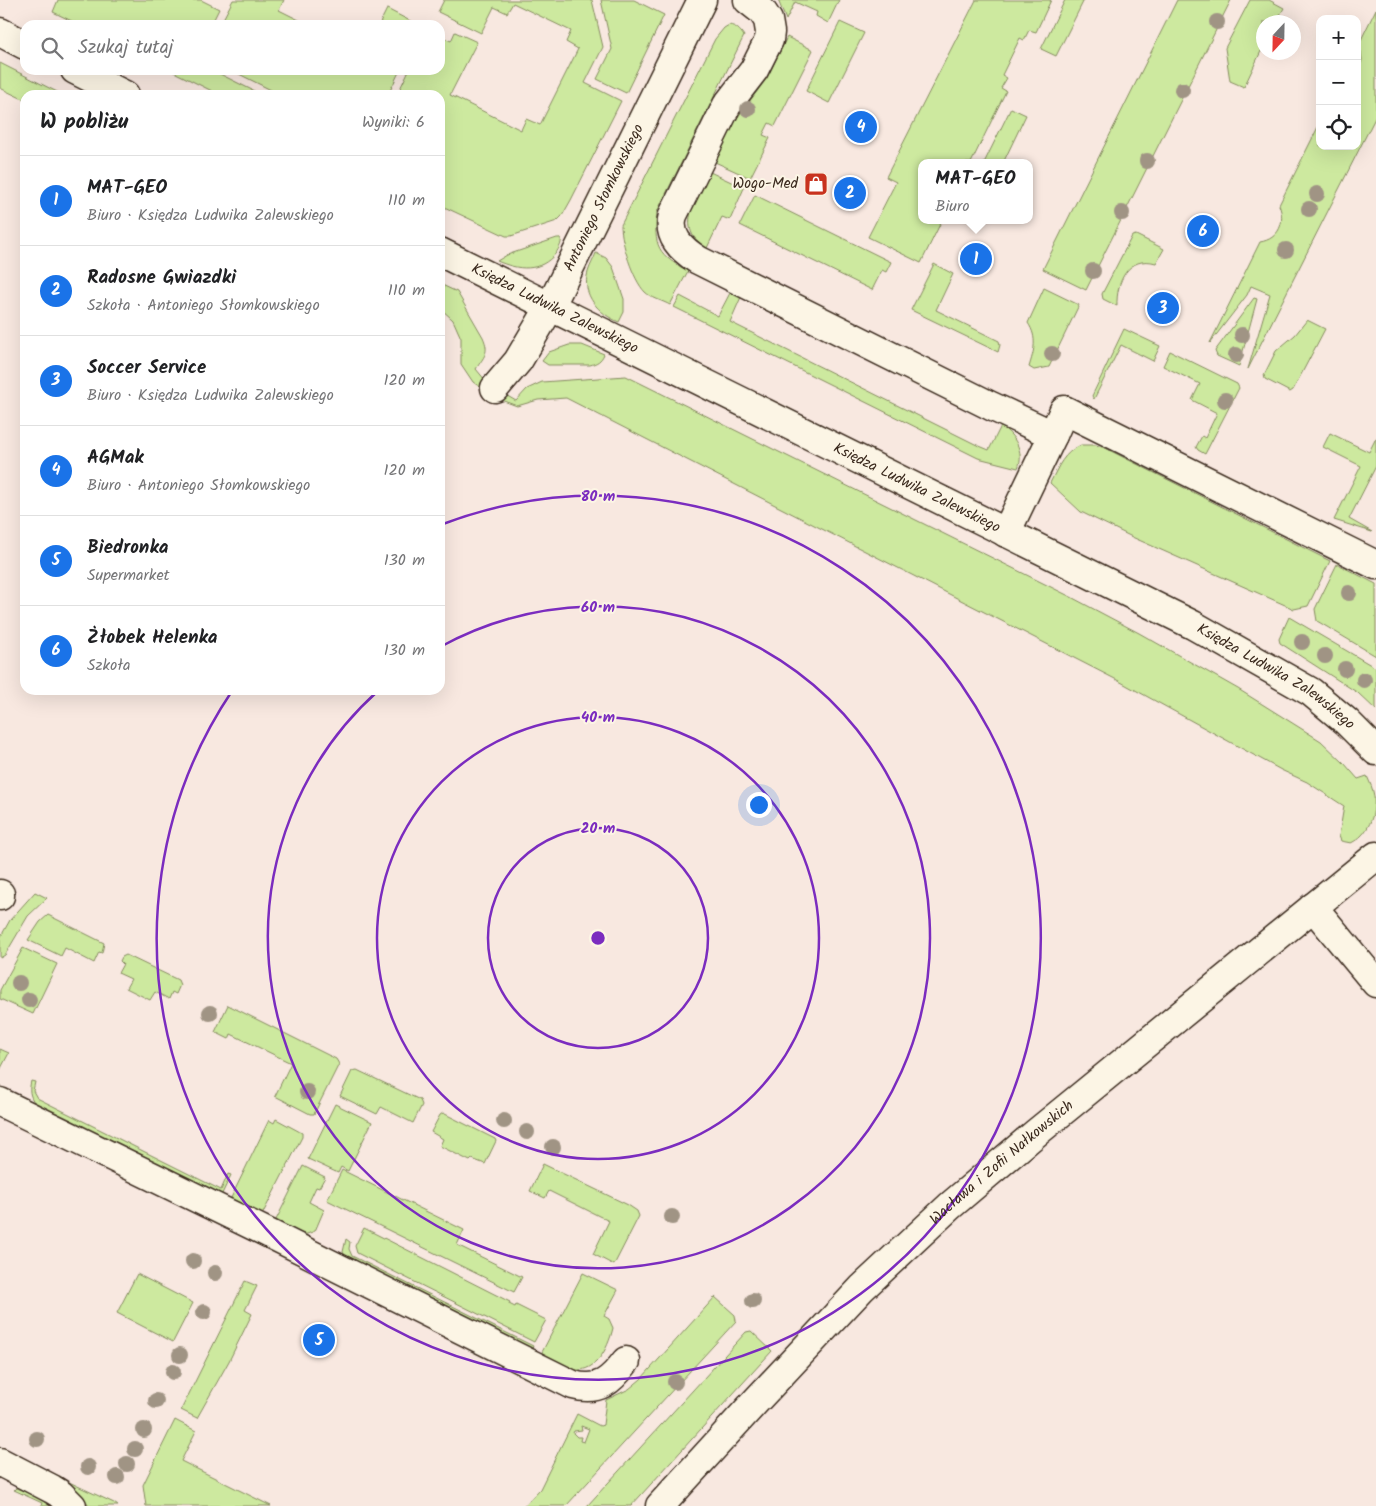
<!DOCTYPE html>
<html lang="pl">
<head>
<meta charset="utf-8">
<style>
  body { margin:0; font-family:Kalam,sans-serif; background:#f2f2f2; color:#202124 }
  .controls { position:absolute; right:15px; top:15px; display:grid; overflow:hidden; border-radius:10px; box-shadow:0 5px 20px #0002 }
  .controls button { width:45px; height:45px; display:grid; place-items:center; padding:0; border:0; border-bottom:1px solid #e0e0e0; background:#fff; color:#202124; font:25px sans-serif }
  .compass { position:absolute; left:1256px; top:15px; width:45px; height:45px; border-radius:50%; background:#fff; box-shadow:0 5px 20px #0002; rotate:202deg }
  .you { position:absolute; left:758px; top:804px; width:18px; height:18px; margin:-12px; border:4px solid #fff; border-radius:50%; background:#1a73e8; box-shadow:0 0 0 8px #1a73e833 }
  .badge { display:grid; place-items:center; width:32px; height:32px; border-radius:50%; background:#1a73e8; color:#fff; font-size:16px; font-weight:700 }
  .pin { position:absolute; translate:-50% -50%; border:2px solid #fff; box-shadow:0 1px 5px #0006 }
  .popup { position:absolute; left:918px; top:159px; width:115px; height:65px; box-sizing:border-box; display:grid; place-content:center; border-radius:10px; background:#fff; filter:drop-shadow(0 1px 4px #0005); font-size:16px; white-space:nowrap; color:#757577 }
  .popup b { font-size:19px; color:#202124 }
  .popup::after { content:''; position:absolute; left:50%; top:100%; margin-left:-10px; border:10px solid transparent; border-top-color:#fff }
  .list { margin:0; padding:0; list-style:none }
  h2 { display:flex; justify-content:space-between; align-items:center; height:65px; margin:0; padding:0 20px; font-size:21px }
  h2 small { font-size:16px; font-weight:400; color:#757577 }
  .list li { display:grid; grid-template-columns:32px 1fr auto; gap:15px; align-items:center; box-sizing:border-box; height:90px; padding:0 20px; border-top:1px solid #e0e0e0 }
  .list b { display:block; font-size:19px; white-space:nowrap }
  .list p { margin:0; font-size:16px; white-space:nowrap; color:#757577 }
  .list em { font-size:16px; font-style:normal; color:#757577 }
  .icon { flex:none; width:28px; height:28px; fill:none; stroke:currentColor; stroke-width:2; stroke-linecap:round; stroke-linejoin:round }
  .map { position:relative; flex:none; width:1376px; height:1506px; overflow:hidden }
  .search { position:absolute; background:#fff; box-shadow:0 5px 20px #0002; left:20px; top:20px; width:425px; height:55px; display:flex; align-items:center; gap:12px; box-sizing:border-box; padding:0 18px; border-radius:15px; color:#757577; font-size:19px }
  .panel { position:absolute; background:#fff; box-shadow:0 5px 20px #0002; left:20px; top:90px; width:425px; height:605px; border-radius:15px }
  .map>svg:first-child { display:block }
  .green { fill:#cde99f; stroke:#848a5e; fill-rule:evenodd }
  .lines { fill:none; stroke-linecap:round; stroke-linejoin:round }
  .minor-casing { stroke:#3b2a1e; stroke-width:31 }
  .minor { stroke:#fcf5e5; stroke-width:28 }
  .tree { fill:#a09484 }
  .ring { fill:none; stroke:#7b2cbf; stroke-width:2.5 }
  .labels { text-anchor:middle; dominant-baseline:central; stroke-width:4; stroke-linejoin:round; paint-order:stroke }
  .poi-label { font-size:15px; fill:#3b2a1e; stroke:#fcf5e5; text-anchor:end }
  .street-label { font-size:15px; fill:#3b2a1e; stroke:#fcf5e5 }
  .centre { fill:#7b2cbf; stroke:#fcf5e5; stroke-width:2.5 }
  .ring-label { font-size:15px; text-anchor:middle; font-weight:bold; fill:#7b2cbf; stroke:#fcf5e5; stroke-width:4; stroke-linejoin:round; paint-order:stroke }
</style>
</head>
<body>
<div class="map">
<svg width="1376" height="1506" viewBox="0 0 1376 1506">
  <rect width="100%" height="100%" fill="#f8e8e0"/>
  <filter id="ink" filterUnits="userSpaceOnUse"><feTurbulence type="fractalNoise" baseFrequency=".02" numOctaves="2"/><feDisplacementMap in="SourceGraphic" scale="10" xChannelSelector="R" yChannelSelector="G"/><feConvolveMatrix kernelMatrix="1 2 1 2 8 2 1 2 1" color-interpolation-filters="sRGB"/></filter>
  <g filter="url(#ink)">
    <g class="green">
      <path d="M58,0H201L219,9L211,25H80L53,12Z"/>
      <path d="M233,0H284L279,10L309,25H220Z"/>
      <path d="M444,0H592L603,47L585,83L621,101L571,200L562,216L557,221L511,236H506L440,205V95H397L409,70H440V36L451,41L455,32L477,42L450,95L521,130L526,119L540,125L578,49L566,42L571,31L513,3L507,13L494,7L481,33L438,12Z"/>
      <path d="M601,0H634L664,15L626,93L597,79L612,49Z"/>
      <path d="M778,0H839L828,23L816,16L817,12L795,2L786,20Z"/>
      <path d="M976,0H1051L1036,32L1029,30L1024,40L1020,38L1002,75L1007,78L1001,88L1006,91L971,163H922V220H942L921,263L868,237L896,182L886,177Z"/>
      <path d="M1065,0H1084L1056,56L1041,49Z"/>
      <path d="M1177,0H1231L1086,290L1043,269Z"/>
      <path d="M1250,0H1269L1284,8L1276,22H1264L1263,47L1244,87L1230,81L1225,48Z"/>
      <path d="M387,9L418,25H379Z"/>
      <path d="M1376,9V116L1248,369L1270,294L1251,286L1247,295L1210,343L1260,242C1279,239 1286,222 1279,205L1320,123V146H1357V74L1362,60L1361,52L1358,46Z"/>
      <path d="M840,22L864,33L829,103L806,91Z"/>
      <path d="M729,25C736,26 740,30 744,36L657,212C653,246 658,255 688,271L670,305C663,301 651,298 645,292C633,280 621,242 621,225L715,39L724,28Z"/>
      <path d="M787,37L813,50L775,126L769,123L763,135L770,138L750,178L715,162L737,118L767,78Z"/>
      <path d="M0,63L63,95H25V100L0,88Z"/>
      <path d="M170,70H212L262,95H220Z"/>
      <path d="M231,70H400L388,95H281Z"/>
      <path d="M1011,108L1026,115L1003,163H984Z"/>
      <path d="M710,172L744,188L730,220L722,217L707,248C673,230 697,196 710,172Z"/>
      <path d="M755,195L891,262L886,272L882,270L872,290L740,225Z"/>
      <path d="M1136,235L1164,249L1156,263C1128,255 1116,282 1117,306L1103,299L1102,294L1132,236Z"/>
      <path d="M557,238H561C562,244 559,248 556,253C540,273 518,270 497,261L507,255Z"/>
      <path d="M596,253L606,258L613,267L624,299V312L619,322C599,314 581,295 588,272C590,265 594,259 596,253Z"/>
      <path d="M934,264L953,274L936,310L999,341L1000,345L998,352L911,310Z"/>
      <path d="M440,284L457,292L483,337C490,353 484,356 476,369L490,386L516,401L527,389L542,382L626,376L1071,597L1139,633L1238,689L1321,741L1344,763L1358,779L1367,776C1370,783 1373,789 1374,796C1376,815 1368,835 1351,843L1341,841L1339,836L1344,806L1307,782L1281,770L1117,680L566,398L538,400L517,406L493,397L473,382L461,364V338L453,320L440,308Z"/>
      <path d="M1044,288L1079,305L1049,367L1034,370L1029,367C1034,351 1038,338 1028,323Z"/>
      <path d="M730,293L741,297L730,322L977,445L989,450L1001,426C1014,435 1025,451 1018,468L978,458L674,307L680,296L718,316Z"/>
      <path d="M1254,298L1257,299L1239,366L1217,356L1215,351Z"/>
      <path d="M1307,320L1325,329L1293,390L1290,392L1265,379L1264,375L1276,351L1295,335Z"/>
      <path d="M1124,329L1160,346L1153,361L1121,345L1094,399L1092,396Z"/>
      <path d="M569,345H582L604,354C601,361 597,363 590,365H548L542,361L549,352Z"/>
      <path d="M1170,351L1237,384L1239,388L1205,454L1198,450L1196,447L1202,436L1205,438L1217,413L1192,400L1200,384L1163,366Z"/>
      <path d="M1330,433L1369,452L1376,438V466L1349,519L1372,532L1334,520L1361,466L1323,447Z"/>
      <path d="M1081,445H1096L1105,448L1330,561L1308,606L1294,609L1132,537L1081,512L1050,483C1059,466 1063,453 1081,445Z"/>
      <path d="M1337,564L1376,584V656L1317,621L1315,609Z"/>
      <path d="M1289,617L1376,668V710L1358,693L1280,643L1279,639Z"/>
      <path d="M35,892L47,898L28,916L5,955L0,958V938L10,920Z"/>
      <path d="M48,915L104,943L102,953L99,952L94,963L65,948L61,956L28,940L40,922Z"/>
      <path d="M23,948L57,964L33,1014L0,999V990Z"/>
      <path d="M126,955L178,980L180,985L176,994L172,992L169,999L155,992L150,1000L126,988L131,979L118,973L123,964L120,961L122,957Z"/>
      <path d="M228,1005L336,1059L339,1064L314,1114H310L275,1096L291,1063L231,1034L229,1039L215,1032Z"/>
      <path d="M0,1049L9,1053L0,1070Z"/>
      <path d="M357,1070L420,1100L422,1105L413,1123L381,1107L377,1114L340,1096L352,1071Z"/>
      <path d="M31,1081L35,1082L33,1091L37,1098L221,1190L228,1174L231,1175L221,1196L35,1103C29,1096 29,1089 31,1081Z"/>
      <path d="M335,1104L372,1122L348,1171L341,1167L338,1173L308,1159Z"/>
      <path d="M443,1113L495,1139L496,1141L485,1164L472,1159L470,1161L440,1146L443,1139L431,1132L440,1115Z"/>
      <path d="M276,1119L302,1133V1137L262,1215L230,1200L269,1120L274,1123Z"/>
      <path d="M543,1164L628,1205L637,1211L639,1216L614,1265L593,1254L609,1221L549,1191L545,1198L530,1191Z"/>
      <path d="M303,1166L325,1177L319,1188L316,1187L309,1202L324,1210L315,1231L307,1234H300L275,1222Z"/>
      <path d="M342,1170L464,1230L457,1245L522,1277L514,1292L327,1200Z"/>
      <path d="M364,1228L510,1302L509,1304L515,1307L516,1305L546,1320L534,1342L357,1253L355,1246Z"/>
      <path d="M346,1239L350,1242L349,1249L352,1256L533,1346L531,1351L345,1256L343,1252Z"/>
      <path d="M583,1273L618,1290L604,1316L609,1319L613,1328C608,1349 595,1376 569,1369C559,1366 549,1360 540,1356Z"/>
      <path d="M137,1274L193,1303L173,1342L117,1313Z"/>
      <path d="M245,1281L257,1286L245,1310L252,1314L229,1361L197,1418L181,1410Z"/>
      <path d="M715,1297L735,1315L736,1321L566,1506H524L540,1489L577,1414L600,1426L603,1425L606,1400L629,1389L641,1379ZM581,1426L589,1429L584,1442L580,1441L581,1437H577L573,1433L574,1431L582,1430Z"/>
      <path d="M751,1331L772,1351L631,1506H587L746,1332Z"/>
      <path d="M175,1420L196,1431L181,1461L271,1506H146L143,1485Z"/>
      <path d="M69,1482L114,1503L118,1506H90Z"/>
      <path d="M16,1488L41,1498L53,1506H41L42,1503L14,1490Z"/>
    </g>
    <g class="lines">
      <g class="minor-casing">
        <g id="minor">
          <path d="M748,0L762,11L768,20L770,32L769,40L754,70L727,105L673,215C667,236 681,249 698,260L991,406L1053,435L1064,410L1376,565"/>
          <path d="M0,32L25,45"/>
          <path d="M75,70L125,95"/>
          <path id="s1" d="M440,252L1193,625L1311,692L1347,722L1376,751"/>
          <path id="s2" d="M495,388L518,361L550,307L702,0"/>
          <path d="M1006,533L1053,435"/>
          <path d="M0,894V896"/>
          <path d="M1313,907L1376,983"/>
          <path d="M0,1102L262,1230L573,1385C599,1392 611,1381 626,1361"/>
          <path d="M0,1462L52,1489L60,1494L72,1506"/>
          <path id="s3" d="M660,1506L755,1402L862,1288L950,1206L1036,1133L1376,856"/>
        </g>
      </g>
      <use href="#minor" class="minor"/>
    </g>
    <g class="tree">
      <circle cx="1217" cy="22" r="8"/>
      <circle cx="1182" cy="90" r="8"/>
      <circle cx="748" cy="109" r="8"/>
      <circle cx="1147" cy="161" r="8"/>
      <circle cx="1317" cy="194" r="8"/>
      <circle cx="1309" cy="209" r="8"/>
      <circle cx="1122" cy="213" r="8"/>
      <circle cx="1286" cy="250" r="8"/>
      <circle cx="1093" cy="271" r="8"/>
      <circle cx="1242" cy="335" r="8"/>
      <circle cx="1052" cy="354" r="8"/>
      <circle cx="1236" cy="355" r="8"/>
      <circle cx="1225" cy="400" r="8"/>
      <circle cx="1349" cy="593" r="8"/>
      <circle cx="1302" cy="642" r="8"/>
      <circle cx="1325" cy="656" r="8"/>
      <circle cx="1345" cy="669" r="8"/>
      <circle cx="1364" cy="680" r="8"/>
      <circle cx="19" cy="983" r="8"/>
      <circle cx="29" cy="1000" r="8"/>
      <circle cx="210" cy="1013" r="8"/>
      <circle cx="307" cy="1092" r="8"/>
      <circle cx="504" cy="1121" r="8"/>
      <circle cx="527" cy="1132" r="8"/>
      <circle cx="553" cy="1147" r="8"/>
      <circle cx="672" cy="1217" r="8"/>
      <circle cx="193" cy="1261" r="8"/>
      <circle cx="215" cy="1273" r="8"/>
      <circle cx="753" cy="1301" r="8"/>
      <circle cx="204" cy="1312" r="8"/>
      <circle cx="180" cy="1355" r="8"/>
      <circle cx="173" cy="1372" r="8"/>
      <circle cx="675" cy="1382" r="8"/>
      <circle cx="156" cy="1401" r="8"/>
      <circle cx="144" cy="1430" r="8"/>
      <circle cx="37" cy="1439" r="8"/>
      <circle cx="135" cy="1449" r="8"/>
      <circle cx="127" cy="1464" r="8"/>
      <circle cx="88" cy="1467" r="8"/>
      <circle cx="117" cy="1477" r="8"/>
    </g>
  </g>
  <g class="ring">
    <circle cx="598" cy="938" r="110"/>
    <circle cx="598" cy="938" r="221"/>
    <path d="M440 647A331 331 0 1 1 379 690"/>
    <path d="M443 524A442 442 0 1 1 232 691"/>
  </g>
  <defs>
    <g id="shop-square" transform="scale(1.25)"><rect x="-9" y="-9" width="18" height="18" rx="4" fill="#c8321e" stroke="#fcf5e5"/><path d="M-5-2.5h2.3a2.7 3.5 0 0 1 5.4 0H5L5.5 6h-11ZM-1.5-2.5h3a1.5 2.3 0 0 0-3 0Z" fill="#fff"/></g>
  </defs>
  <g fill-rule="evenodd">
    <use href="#shop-square" x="816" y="184"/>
  </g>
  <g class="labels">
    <g class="poi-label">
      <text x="798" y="184">Wogo-Med</text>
    </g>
    <g class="street-label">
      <text stroke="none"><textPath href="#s2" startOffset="220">Antoniego Słomkowskiego</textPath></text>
      <text stroke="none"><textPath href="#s1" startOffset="128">Księdza Ludwika Zalewskiego</textPath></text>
      <text stroke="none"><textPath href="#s1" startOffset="532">Księdza Ludwika Zalewskiego</textPath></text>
      <text stroke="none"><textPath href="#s1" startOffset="938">Księdza Ludwika Zalewskiego</textPath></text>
      <text stroke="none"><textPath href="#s3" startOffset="485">Wacława i Zofii Nałkowskich</textPath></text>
    </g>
  </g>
  <circle cx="598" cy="938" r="8" class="centre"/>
  <g class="ring-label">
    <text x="598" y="501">80 m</text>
    <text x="598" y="612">60 m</text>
    <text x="598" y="722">40 m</text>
    <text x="598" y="833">20 m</text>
  </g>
</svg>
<div class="controls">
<button>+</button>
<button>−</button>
<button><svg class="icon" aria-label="locate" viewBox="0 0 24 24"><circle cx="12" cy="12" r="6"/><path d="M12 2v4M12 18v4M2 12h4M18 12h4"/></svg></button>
</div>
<svg class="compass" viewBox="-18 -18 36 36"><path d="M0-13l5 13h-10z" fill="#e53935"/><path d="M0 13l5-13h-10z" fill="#757577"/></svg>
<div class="you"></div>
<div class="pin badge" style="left:976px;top:259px">1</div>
<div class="popup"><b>MAT-GEO</b>Biuro</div>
<div class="pin badge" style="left:850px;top:193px">2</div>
<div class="pin badge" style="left:1163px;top:308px">3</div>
<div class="pin badge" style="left:861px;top:127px">4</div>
<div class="pin badge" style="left:319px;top:1340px">5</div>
<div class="pin badge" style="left:1203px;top:231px">6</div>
<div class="search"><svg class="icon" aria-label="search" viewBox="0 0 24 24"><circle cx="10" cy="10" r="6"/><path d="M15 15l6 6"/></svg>Szukaj tutaj</div>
<section class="panel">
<h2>W pobliżu<small>Wyniki: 6</small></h2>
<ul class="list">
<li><span class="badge">1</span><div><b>MAT-GEO</b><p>Biuro · Księdza Ludwika Zalewskiego</p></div><em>110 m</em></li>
<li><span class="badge">2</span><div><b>Radosne Gwiazdki</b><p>Szkoła · Antoniego Słomkowskiego</p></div><em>110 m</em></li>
<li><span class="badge">3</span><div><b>Soccer Service</b><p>Biuro · Księdza Ludwika Zalewskiego</p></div><em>120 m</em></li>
<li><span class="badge">4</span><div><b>AGMak</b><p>Biuro · Antoniego Słomkowskiego</p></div><em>120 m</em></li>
<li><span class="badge">5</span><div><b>Biedronka</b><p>Supermarket</p></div><em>130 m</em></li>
<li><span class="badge">6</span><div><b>Żłobek Helenka</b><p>Szkoła</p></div><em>130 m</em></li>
</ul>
</section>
</div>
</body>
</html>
